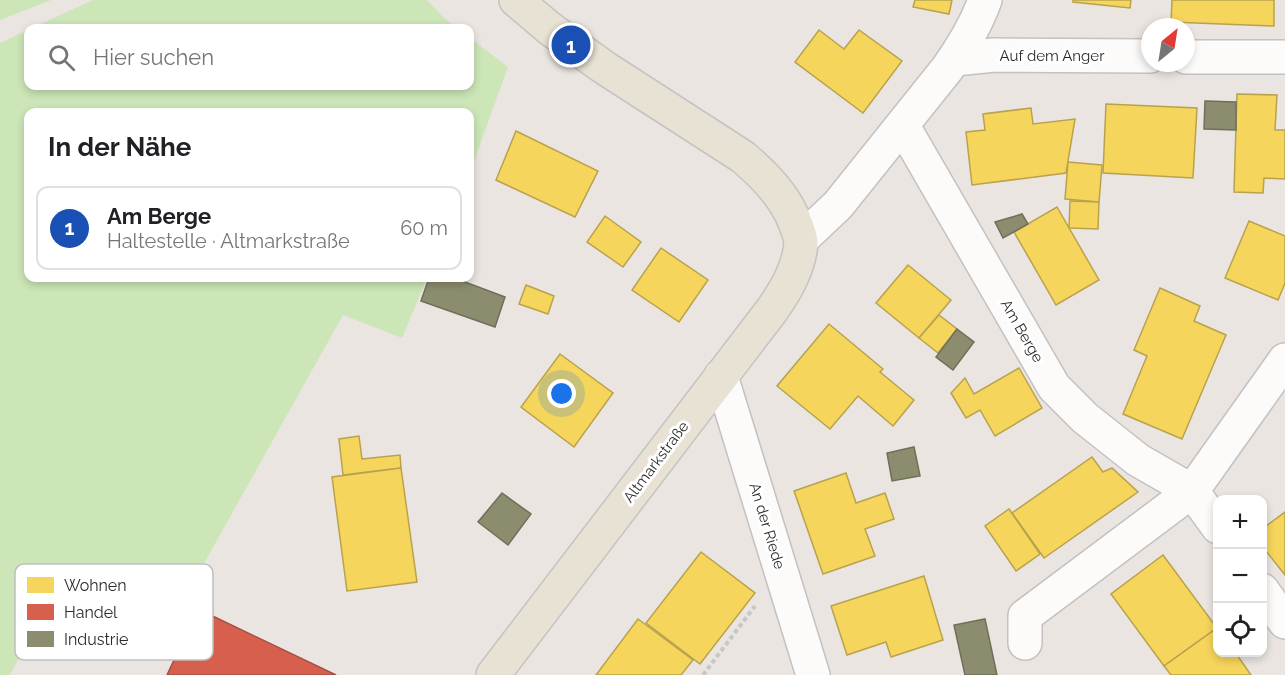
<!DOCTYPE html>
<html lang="de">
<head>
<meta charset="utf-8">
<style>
  body { margin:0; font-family:Raleway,sans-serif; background:#f6f6f6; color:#202124 }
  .controls { position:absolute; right:18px; bottom:18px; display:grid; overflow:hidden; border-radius:12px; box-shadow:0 3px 9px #0003 }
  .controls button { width:54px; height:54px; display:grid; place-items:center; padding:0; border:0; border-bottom:2px solid #e0e0e0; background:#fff; color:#202124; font:30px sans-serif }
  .compass { position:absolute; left:1141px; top:18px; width:54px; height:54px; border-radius:50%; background:#fff; box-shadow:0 3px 9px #0003; rotate:30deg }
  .you { position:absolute; left:562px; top:394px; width:21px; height:21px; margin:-15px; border:4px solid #fff; border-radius:50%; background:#1a73e8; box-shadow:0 0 0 9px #1a73e833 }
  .badge { display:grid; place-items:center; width:39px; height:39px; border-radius:50%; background:#ea580c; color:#fff; font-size:20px; font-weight:700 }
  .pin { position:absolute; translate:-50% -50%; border:3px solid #fff; box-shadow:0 2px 6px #0006 }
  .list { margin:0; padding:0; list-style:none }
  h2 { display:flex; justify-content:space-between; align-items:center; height:78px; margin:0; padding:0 24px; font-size:26px }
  h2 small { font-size:20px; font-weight:400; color:#757577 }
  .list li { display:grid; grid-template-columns:39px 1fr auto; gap:18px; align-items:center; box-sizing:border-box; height:84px; margin:0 12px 12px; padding:0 12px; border:2px solid #e0e0e0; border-radius:12px }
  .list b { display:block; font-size:22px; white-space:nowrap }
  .list p { margin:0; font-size:20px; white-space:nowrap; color:#757577 }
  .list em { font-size:20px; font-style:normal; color:#757577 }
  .icon { flex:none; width:33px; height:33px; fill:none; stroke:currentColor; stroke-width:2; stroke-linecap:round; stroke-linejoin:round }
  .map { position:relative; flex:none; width:1285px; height:675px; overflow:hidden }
  .search { position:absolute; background:#fff; box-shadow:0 3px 9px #0003; left:24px; top:24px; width:450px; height:66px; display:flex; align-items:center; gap:15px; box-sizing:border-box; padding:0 21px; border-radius:12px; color:#757577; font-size:22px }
  .panel { position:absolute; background:#fff; box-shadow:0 3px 9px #0003; left:24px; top:108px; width:450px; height:174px; border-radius:12px }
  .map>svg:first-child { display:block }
  .green { fill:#cce6b8 }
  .homes { fill:#f6d55c; stroke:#b9a24d; stroke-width:1.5 }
  .shops { fill:#d6604d; stroke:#a35043; stroke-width:1.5 }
  .industry { fill:#8c8c6e; stroke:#6f6f5a; stroke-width:1.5 }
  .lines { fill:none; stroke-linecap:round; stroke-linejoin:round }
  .minor-casing { stroke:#c3c1c1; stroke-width:36 }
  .major-casing { stroke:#c5c3c1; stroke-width:36 }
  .path { stroke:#c8c7c7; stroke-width:4; stroke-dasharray:4.5 3; stroke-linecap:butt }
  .minor { stroke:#fcfbfa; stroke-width:33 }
  .major { stroke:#e7e2d3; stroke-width:33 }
  .labels { text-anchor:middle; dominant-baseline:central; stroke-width:6; stroke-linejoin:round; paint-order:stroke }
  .street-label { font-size:15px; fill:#2b2b2b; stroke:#fff }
  .key { fill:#fff; stroke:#bfbfbf; stroke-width:1.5 }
  .key-label { font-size:16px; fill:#2b2b2b }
</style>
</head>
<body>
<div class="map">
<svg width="1285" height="675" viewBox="0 0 1285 675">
  <rect width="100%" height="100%" fill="#eae5e0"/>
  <g class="green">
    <path d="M0,0H51L0,20Z"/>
    <path d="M93,0H427L445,19L457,28H32Z"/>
    <path d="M28,30V86H470V38L508,67L470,172V112H28V278H427L402,338L343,315L169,626L108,591L56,587L10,675H0V43Z"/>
  </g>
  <g class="homes">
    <path d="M915,0H952L949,14L913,7Z"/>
    <path d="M1073,0H1131L1130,8L1073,2Z"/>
    <path d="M1172,0H1274V26L1171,22Z"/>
    <path d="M819,30L844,49L859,30L902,61L863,113L795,62Z"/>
    <path d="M1237,94L1277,95L1275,130H1285V179L1264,178L1263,193L1234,192Z"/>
    <path d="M1106,104L1197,108L1193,178L1103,173Z"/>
    <path d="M1031,108L1033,124L1075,119L1066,173L972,185L966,132L985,130L983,114Z"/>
    <path d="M516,131L598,171L575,217L496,180Z"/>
    <path d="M1068,162L1102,165L1099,202L1065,199Z"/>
    <path d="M1070,201L1099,202L1098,229L1069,228Z"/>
    <path d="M1057,207L1099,280L1056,305L1014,232Z"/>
    <path d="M605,216L641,242L623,267L587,242Z"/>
    <path d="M1249,221L1285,236V283L1278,300L1225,278Z"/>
    <path d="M661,248L708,280L679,322L632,290Z"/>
    <path d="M908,265L951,300L919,338L876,303Z"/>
    <path d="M526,285L554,296L548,314L519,304Z"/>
    <path d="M1160,288L1200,306L1194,321L1226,335L1182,439L1123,414L1147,356L1134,350Z"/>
    <path d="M939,315L957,329L938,353L919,338Z"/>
    <path d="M829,324L883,369L880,372L914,400L893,426L858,396L830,429L777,386Z"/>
    <path d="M560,354L613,393L574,447L521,407Z"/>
    <path d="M1019,368L1042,408L995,436L980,410L966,418L951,393L965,378L974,394Z"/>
    <path d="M359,436L362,459L400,455L401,468L343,475L339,439Z"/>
    <path d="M1092,457L1103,472L1112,468L1138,492L1044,558L1012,513Z"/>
    <path d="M401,468L417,582L347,591L332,477Z"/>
    <path d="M846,473L856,503L885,493L894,519L865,529L875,556L823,574L794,491Z"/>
    <path d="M1009,509L1040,554L1016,571L985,526Z"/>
    <path d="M1285,512V575L1262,546V529Z"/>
    <path d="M701,552L755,593L700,664L646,623Z"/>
    <path d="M1163,555L1217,628L1164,666L1111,594Z"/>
    <path d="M924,576L943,640L891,657L886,642L847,655L831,606Z"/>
    <path d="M638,619L693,660L681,675H596Z"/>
    <path d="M1217,628L1218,652H1235L1251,675H1171L1164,666Z"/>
  </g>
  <path class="shops" d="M198,609L336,675H167Z"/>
  <g class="industry">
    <path d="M1205,101L1236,102V130L1204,129Z"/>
    <path d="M1022,214L1028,224L1003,238L995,222Z"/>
    <path d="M429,278H466L465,282L505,297L495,327L421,301Z"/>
    <path d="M957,329L974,342L953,370L936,357Z"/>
    <path d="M914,447L920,476L892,481L887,453Z"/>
    <path d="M502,493L531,514L508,545L478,522Z"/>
    <path d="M985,619L997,675H965L954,625Z"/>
  </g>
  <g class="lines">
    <g class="minor-casing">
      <g id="minor">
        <path d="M1186,57H1285"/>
        <path d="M955,59L994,55L1150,56"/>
        <path d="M903,126L1054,387L1085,418L1138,460L1192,491L1218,527"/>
        <path d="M801,240L838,205L947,69C962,48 976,25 985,0"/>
        <path d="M721,376L813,675"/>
        <path d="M1262,590L1285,622"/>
        <path d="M1025,643V616L1192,491L1285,360"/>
      </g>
    </g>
    <g class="major-casing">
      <path id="major" d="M493,675L772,310C786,290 799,268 801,243C801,237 798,231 796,225C786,197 765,176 743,157L605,68L549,28L516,0"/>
    </g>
    <path class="path" d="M703,675L755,606"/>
    <use href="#minor" class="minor"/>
    <use href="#major" class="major"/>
  </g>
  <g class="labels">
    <g class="street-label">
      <text x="1052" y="56">Auf dem Anger</text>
      <text transform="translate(1022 331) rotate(60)">Am Berge</text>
      <text transform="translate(656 462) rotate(-53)">Altmarkstraße</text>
      <text transform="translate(767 526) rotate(73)">An der Riede</text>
    </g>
  </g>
  <rect x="15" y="564" width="198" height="96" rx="9" class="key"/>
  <rect x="27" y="577" width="27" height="16" fill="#f6d55c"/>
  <rect x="27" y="604" width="27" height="16" fill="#d6604d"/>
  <rect x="27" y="631" width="27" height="16" fill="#8c8c6e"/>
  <g class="key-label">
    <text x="64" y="591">Wohnen</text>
    <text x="64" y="618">Handel</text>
    <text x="64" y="645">Industrie</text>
  </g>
</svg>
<div class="controls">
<button>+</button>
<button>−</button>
<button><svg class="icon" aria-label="locate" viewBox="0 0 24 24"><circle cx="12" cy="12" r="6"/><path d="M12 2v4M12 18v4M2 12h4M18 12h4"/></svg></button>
</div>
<svg class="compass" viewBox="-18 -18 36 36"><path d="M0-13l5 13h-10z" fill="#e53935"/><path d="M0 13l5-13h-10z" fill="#757577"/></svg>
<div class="you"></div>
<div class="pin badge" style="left:571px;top:45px;background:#1a4fb4">1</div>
<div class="search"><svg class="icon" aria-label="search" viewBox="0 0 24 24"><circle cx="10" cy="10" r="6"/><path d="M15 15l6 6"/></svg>Hier suchen</div>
<section class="panel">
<h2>In der Nähe<small></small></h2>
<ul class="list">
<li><span class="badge" style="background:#1a4fb4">1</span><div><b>Am Berge</b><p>Haltestelle · Altmarkstraße</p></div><em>60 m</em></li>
</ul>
</section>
</div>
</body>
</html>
